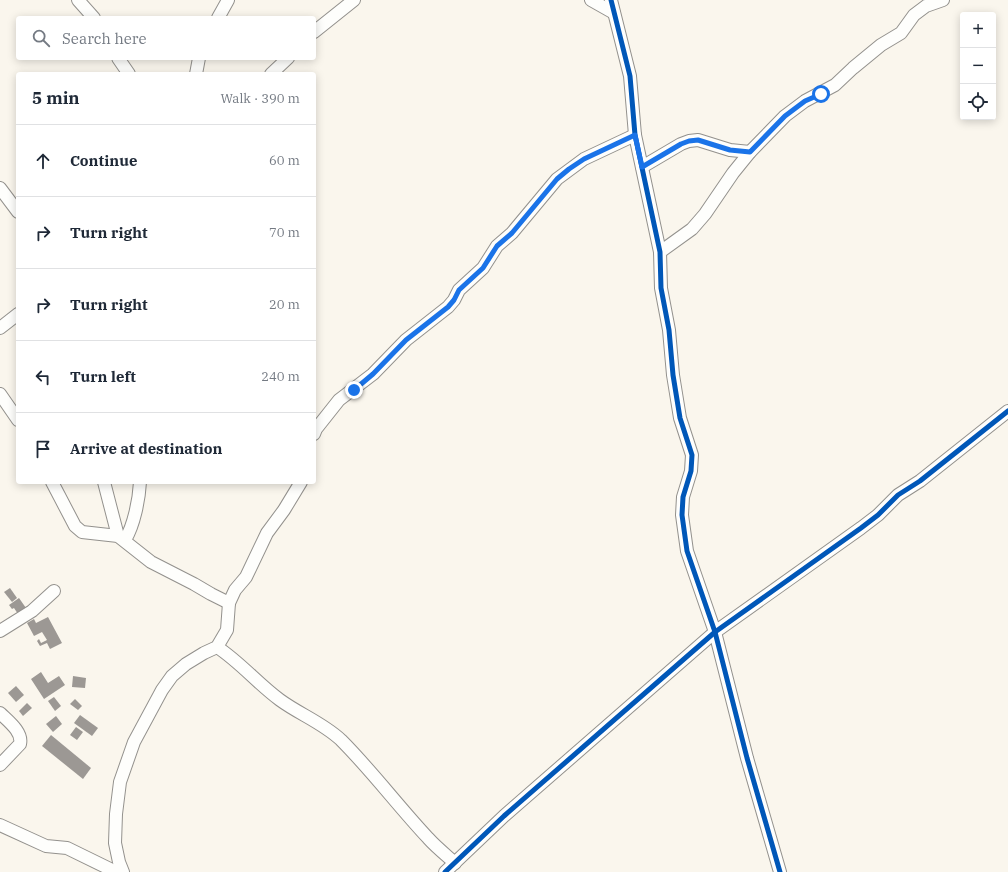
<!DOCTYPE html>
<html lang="en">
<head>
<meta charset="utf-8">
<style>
  body { margin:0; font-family:"IBM Plex Serif",serif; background:#f6f6f7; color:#1f2937 }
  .controls { position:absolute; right:12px; top:12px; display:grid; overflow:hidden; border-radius:4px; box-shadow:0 2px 10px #0003 }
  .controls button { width:36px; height:36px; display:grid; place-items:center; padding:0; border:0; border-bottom:1px solid #e0e1e3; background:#fff; color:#1f2937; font:20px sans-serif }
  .stop { position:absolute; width:12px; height:12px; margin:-9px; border:3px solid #1a73e8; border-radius:50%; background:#fff }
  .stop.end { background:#1a73e8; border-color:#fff; box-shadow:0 1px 4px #0008 }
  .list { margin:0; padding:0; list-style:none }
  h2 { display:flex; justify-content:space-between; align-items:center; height:52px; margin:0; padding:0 16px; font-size:17px }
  h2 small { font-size:13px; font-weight:400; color:#747a83 }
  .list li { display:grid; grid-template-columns:26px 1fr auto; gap:12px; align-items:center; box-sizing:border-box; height:72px; padding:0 16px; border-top:1px solid #e0e1e3 }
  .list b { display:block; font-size:15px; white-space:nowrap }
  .list em { font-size:13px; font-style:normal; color:#747a83 }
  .icon { flex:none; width:22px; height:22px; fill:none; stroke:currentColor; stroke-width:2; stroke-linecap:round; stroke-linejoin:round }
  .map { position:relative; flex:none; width:1008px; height:872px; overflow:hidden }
  .search { position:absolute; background:#fff; box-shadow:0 2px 10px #0003; left:16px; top:16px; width:300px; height:44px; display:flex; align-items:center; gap:10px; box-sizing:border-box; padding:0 14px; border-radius:4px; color:#747a83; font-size:15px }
  .panel { position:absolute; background:#fff; box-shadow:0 2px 10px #0003; left:16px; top:72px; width:300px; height:412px; border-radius:4px }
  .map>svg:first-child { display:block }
  .building { fill:#9c9894 }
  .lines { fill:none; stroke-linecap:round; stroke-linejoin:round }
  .minor-casing { stroke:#93918d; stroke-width:14 }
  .minor { stroke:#fefefc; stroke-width:12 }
  .cycleway-casing { stroke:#fff; stroke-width:8 }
  .cycleway { stroke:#0057b8; stroke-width:5 }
  .route { stroke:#1a73e8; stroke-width:5 }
</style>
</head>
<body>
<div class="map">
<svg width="1008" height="872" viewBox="0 0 1008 872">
  <rect width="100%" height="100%" fill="#faf6ed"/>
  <g class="building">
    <path d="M10,588L17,598L12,602L4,592Z"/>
    <path d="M19,598L26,608L18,614L14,608L12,609L9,605Z"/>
    <path d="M48,617L62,643L50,649L47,643L40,646L37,641L39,639L41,643L47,640L42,632L34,636L27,623L34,619L36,623Z"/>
    <path d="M41,672L48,683L59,676L65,685L44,699L31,679Z"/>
    <path d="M73,676L86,678L85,688L72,687Z"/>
    <path d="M16,686L24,695L16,702L8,693Z"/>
    <path d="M54,697L61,706L55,711L48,701Z"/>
    <path d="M75,699L82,706L78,710L70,704Z"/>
    <path d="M27,703L32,708L23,716L19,711Z"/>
    <path d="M80,715L98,728L92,736L74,723Z"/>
    <path d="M56,716L62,724L53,732L46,724Z"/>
    <path d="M76,727L83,732L77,740L70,735Z"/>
    <path d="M51,735L91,768L83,779L42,746Z"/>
  </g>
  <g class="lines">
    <g class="minor-casing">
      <g id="minor">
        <path d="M78,0L94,18"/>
        <path d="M591,0L614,13"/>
        <path d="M611,0L630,76L635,135L660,252L661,288L669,330L673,375L680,418L692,455L691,471L683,497L682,515L687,551L715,632L747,758L780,872"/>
        <path d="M218,18L228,0"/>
        <path d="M314,32L354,0"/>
        <path d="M118,58L129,74"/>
        <path d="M196,74L199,58"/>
        <path d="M271,74L288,58"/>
        <path d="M642,167L681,144L689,141L698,140L730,150L750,152"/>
        <path d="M0,188L18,212"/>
        <path d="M660,252L692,229L705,214L733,173L750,152L785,116L805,101L835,85L853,68L881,45L901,33L914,15L926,6L943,0"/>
        <path d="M0,328L18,314"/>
        <path d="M0,394L18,420"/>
        <path d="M314,434L316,429L339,400L373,374L406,340L448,307L454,300L459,290L483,268L497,246L512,233L557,179L584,159L635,135"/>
        <path d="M52,482L75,526L82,532L118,536L151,562L194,584L211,594L229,603"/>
        <path d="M104,482L118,536"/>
        <path d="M125,540C134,525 139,500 140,482"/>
        <path d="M0,631L32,611L54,591"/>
        <path d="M217,647C240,662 258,684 280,700C299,714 323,723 341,740C372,771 398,806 428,838C436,847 446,855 455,863"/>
        <path d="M0,713C8,721 23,732 20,744L0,765"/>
        <path d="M0,825L46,846L67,848L116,872"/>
        <path d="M123,872L119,862L115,843L116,814L120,782L134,742L162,690L172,676L186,664L204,653L217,647L227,630L229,603L235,590L246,577L267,533L284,510L301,482"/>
        <path d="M445,872L504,816L715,632L861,528L878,515L898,495L920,481L1008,411"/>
      </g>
    </g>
    <use href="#minor" class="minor"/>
    <g class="cycleway-casing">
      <g id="cycleway">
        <path d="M611,0L630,76L635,135L660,252L661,288L669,330L673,375L680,418L692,455L691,471L683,497L682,515L687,551L715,632L747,758L780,872"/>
        <path d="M445,872L504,816L715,632L861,528L878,515L898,495L920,481L1008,411"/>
      </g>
    </g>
    <use href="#cycleway" class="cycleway"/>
  </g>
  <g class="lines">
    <path class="route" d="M354,390L373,374L406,340L448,307L454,300L459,290L483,268L497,246L512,233L557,179L569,169L584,159L635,135L642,167L681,144L689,141L698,140L730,150L750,152L785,116L805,101L821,94"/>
  </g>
</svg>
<div class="controls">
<button>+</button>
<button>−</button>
<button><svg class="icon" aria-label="locate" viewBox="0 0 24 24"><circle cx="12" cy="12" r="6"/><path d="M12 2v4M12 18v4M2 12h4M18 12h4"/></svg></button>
</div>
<div class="stop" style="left:821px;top:94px"></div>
<div class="stop end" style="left:354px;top:390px"></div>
<div class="search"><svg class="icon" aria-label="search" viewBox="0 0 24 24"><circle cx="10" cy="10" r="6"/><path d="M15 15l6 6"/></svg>Search here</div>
<section class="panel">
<h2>5 min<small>Walk · 390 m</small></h2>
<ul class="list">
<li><svg class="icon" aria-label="ahead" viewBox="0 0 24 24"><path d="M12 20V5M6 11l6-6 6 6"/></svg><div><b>Continue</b></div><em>60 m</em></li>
<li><svg class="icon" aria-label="right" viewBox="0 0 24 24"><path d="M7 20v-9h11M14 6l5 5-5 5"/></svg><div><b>Turn right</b></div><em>70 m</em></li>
<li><svg class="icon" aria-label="right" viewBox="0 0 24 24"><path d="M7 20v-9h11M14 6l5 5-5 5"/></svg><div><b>Turn right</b></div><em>20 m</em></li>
<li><svg class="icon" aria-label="left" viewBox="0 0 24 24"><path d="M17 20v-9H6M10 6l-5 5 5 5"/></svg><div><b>Turn left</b></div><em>240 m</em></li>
<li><svg class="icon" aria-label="arrive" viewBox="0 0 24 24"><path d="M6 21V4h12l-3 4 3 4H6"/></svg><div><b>Arrive at destination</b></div></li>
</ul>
</section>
</div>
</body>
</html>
